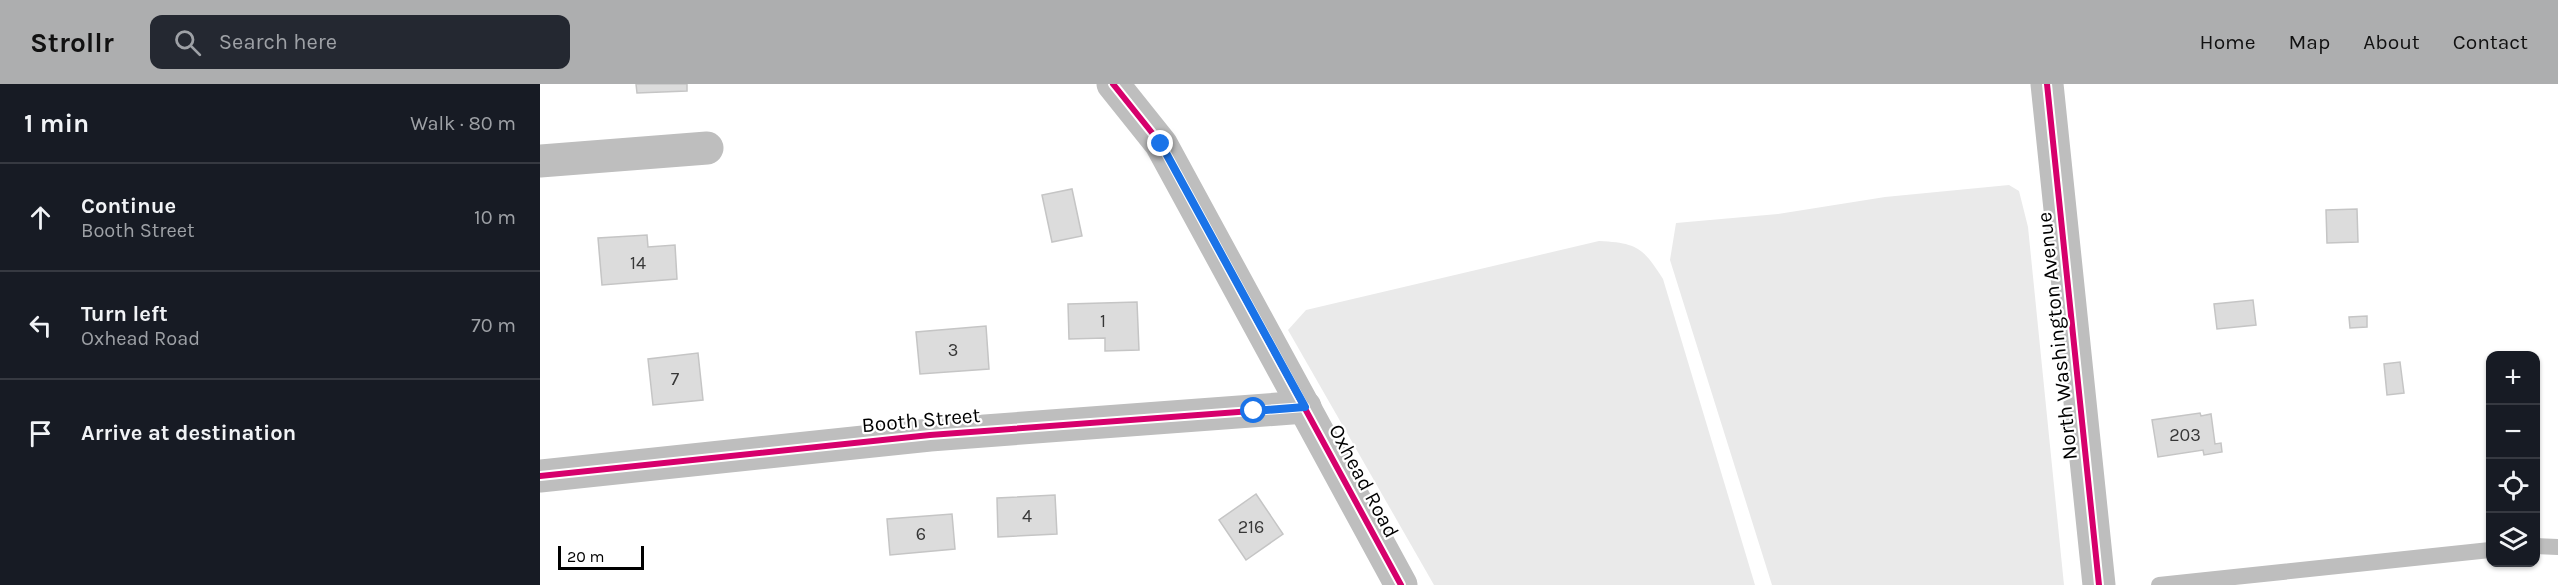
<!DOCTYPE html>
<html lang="en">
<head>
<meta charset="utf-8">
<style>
  body { margin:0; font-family:Karla,sans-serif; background:#242831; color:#f1f3f6 }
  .controls { position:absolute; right:18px; bottom:18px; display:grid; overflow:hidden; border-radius:12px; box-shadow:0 2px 4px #0004 }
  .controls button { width:54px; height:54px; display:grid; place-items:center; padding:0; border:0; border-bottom:2px solid #363941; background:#171b24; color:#f1f3f6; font:30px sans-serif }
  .scale { position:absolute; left:18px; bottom:15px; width:86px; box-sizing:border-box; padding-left:6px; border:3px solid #000; border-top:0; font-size:16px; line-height:21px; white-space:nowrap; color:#000; -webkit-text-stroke:4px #fff; paint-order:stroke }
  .stop { position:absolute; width:18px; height:18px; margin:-14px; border:4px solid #1a73e8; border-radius:50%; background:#fff }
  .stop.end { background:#1a73e8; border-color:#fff; box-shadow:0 2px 6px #0008 }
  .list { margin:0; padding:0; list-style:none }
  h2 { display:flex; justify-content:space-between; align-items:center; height:78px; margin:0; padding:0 24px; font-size:26px }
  h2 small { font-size:20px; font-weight:400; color:#9ea1a6 }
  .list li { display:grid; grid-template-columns:39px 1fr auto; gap:18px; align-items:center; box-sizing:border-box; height:108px; padding:0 24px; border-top:2px solid #363941 }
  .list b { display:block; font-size:22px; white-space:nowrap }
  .list p { margin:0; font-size:20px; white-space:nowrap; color:#9ea1a6 }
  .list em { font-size:20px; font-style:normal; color:#9ea1a6 }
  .icon { flex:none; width:33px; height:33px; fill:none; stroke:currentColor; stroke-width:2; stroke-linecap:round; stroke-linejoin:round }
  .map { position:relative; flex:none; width:2018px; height:501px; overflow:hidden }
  header { display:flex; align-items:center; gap:36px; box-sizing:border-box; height:84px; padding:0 30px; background:#adaeaf; color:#111 }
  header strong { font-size:28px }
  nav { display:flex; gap:33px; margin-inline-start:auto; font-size:21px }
  .search { width:420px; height:54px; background:#242831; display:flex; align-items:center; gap:15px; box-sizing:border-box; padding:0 21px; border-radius:12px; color:#9ea1a6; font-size:22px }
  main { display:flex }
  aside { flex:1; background:#171b24 }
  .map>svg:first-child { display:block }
  .green { fill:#eaeaea }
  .building { fill:#dcdcdc; stroke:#c5c5c5; stroke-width:1.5 }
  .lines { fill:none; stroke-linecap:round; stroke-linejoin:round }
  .lane { stroke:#bebebe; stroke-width:16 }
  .street { stroke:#bebebe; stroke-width:33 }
  .cycleway-casing { stroke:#fff; stroke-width:10 }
  .cycleway { stroke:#d6006c; stroke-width:6 }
  .route { stroke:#1a73e8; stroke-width:8 }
  .labels { text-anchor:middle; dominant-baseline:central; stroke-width:4.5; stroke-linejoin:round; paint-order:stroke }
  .number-label { font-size:18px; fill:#373737 }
  .street-label { font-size:21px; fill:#000; stroke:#fff }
</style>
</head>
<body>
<header>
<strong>Strollr</strong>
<div class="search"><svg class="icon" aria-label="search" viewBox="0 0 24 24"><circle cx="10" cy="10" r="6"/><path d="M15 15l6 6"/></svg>Search here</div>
<nav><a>Home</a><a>Map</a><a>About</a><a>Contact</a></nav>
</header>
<main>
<aside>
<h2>1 min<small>Walk · 80 m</small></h2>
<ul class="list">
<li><svg class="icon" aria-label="ahead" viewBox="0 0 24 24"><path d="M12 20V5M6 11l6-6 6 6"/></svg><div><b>Continue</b><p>Booth Street</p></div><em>10 m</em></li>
<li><svg class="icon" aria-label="left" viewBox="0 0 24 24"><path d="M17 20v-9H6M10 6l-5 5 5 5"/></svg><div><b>Turn left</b><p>Oxhead Road</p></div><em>70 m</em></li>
<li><svg class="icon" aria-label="arrive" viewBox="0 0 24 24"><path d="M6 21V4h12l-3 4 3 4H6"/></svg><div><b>Arrive at destination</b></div></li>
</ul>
</aside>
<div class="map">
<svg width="2018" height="501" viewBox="0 0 2018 501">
  <rect width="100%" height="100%" fill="#fff"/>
  <g class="green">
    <path d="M1469,101L1479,107L1488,143L1524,501H1232L1130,176L1136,139L1238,130L1345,113Z"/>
    <path d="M1059,157C1098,159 1103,164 1123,195L1215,501H894L748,246L766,226Z"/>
  </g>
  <g class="building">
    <path d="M96,0H147V7L97,9Z"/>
    <path d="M532,105L542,152L512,158L502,111Z"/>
    <path d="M1817,125L1818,158L1787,159L1786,126Z"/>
    <path d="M107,151L108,163L135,161L137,195L62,201L58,154Z"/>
    <path d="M1713,216L1716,241L1677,245L1674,220Z"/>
    <path d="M597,218L599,266L565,267V254L529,255L528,220Z"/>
    <path d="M1827,232V243L1810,244L1809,233Z"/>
    <path d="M446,242L449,285L380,290L376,248Z"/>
    <path d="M158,269L163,316L113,321L108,275Z"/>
    <path d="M1860,278L1864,309L1847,311L1844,280Z"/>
    <path d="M1660,329L1661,332L1671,330L1675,360L1681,359L1682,368L1664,371L1663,366L1618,373L1612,336Z"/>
    <path d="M716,410L743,450L706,476L679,436Z"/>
    <path d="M515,411L517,450L458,453L457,414Z"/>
    <path d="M412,430L415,465L350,471L347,435Z"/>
  </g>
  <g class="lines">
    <g class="lane">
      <path d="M1996,462L2018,463"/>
      <path d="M1619,501L1950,466"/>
    </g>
    <g class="street">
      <path d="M573,0L621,60L861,501"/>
      <path d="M1507,0L1559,501"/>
      <path d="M0,77L167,64"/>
      <path d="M0,392L390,351L765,323"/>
    </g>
    <g class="cycleway-casing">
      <g id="cycleway">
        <path d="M573,0L621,60L861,501"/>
        <path d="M1507,0L1559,501"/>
        <path d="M0,392L390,351L765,323"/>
      </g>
    </g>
    <use href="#cycleway" class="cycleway"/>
  </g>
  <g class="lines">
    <path class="route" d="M621,60L765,323L714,327"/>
  </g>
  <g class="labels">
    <g class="number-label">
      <text x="98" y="179">14</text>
      <text x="563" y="237">1</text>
      <text x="413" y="266">3</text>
      <text x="135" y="295">7</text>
      <text x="1645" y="351">203</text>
      <text x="487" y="432">4</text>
      <text x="711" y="443">216</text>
      <text x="381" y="450">6</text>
    </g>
    <g class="street-label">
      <text transform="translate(1517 252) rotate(-96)">North Washington Avenue</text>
      <text transform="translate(381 336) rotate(-5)">Booth Street</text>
      <text transform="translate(824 397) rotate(62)">Oxhead Road</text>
    </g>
  </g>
</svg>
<div class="controls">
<button>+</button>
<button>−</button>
<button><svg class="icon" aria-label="locate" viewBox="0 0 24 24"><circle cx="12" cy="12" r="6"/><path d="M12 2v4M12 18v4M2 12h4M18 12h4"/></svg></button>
<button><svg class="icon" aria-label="layers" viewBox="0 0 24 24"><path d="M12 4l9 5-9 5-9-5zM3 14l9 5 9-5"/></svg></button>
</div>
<div class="scale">20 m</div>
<div class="stop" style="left:714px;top:327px"></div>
<div class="stop end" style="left:621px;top:60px"></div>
</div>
</main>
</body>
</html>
